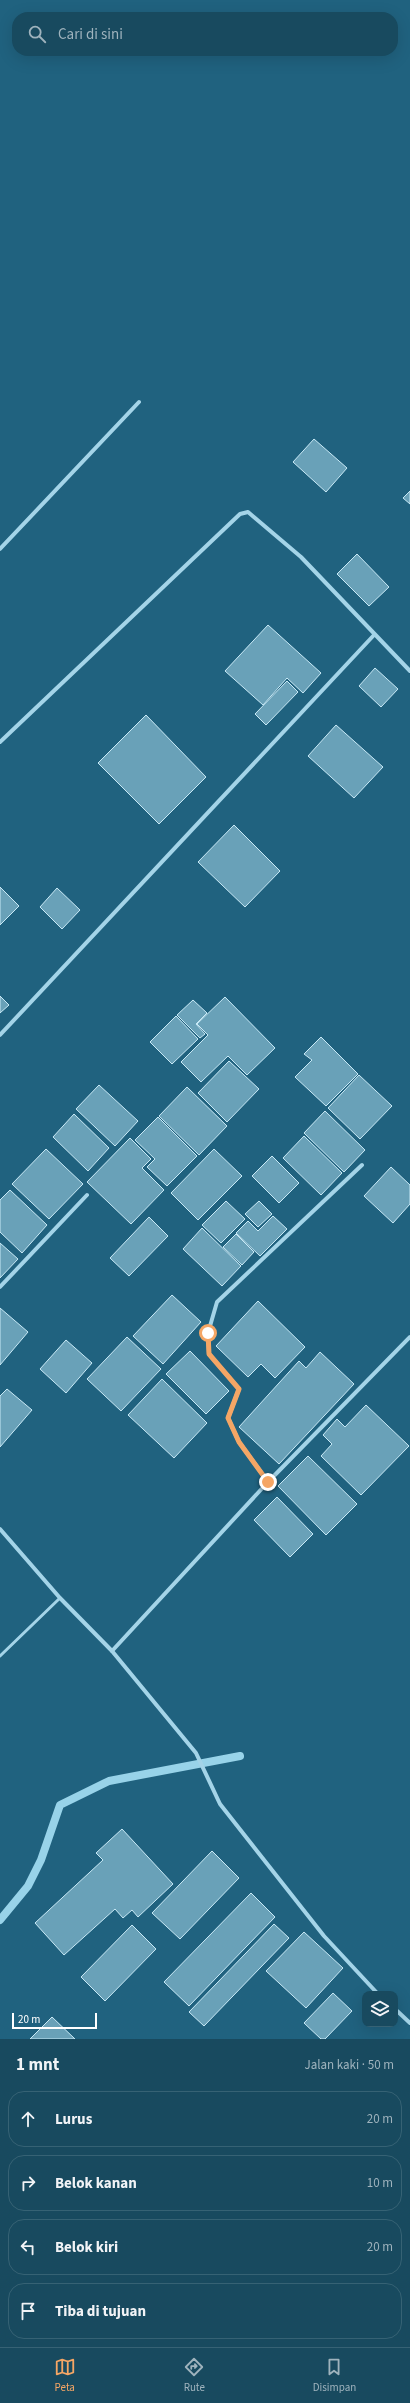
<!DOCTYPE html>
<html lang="id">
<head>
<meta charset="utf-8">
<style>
  body { margin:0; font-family:"Source Sans 3",sans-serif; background:#255468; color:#f1f3f6 }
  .controls { position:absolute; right:12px; bottom:12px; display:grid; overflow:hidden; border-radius:8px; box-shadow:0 4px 16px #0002 }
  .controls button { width:36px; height:36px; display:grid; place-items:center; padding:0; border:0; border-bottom:1px solid #366274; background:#184a5f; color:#f1f3f6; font:20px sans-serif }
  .scale { position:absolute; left:12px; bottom:10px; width:85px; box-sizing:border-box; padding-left:4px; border:2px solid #fff; border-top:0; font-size:11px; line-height:14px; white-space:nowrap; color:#fff; -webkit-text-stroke:3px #20627f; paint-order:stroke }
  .stop { position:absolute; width:12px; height:12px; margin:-9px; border:3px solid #f5a665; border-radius:50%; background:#fff }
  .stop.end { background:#f5a665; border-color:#fff; box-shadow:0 1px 4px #0008 }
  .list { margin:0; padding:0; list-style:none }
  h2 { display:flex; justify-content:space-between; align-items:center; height:52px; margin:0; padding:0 16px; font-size:17px }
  h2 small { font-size:13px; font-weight:400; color:#9fb3bd }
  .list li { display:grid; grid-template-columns:26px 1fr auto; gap:12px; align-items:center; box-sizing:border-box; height:56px; margin:0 8px 8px; padding:0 8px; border:1px solid #366274; border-radius:16px }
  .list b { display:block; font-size:15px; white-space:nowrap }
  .list em { font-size:13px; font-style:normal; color:#9fb3bd }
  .icon { flex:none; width:22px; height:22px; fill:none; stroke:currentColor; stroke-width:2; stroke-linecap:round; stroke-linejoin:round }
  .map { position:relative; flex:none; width:410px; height:2039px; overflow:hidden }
  .search { position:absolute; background:#184a5f; box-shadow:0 4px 16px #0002; left:12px; right:12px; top:12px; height:44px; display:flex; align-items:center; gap:10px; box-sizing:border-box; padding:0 14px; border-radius:16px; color:#9fb3bd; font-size:15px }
  .sheet { height:308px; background:#184a5f }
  nav { display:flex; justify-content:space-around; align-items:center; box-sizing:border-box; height:56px; border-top:1px solid #366274; background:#184a5f; font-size:11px; color:#9fb3bd }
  nav a { display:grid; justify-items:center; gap:2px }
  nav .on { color:#f5a665 }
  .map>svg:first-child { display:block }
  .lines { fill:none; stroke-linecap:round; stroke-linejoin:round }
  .stream { stroke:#98d3e9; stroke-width:8 }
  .building { fill:#69a1b8; stroke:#c8e9f6 }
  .service { stroke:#a4d4e8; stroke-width:3 }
  .minor { stroke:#a4d4e8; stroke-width:4 }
  .route { stroke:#f5a665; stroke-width:5 }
</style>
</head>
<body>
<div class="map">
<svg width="410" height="2039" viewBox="0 0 410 2039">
  <rect width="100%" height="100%" fill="#20627f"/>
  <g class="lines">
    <path class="stream" d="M0,1920L28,1886L41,1860L60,1805L109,1781L240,1756"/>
  </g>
  <g class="building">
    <path d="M314,439L347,468L326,492L293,462Z"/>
    <path d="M410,491V504L403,498Z"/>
    <path d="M357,554L389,587L369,606L337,574Z"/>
    <path d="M268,625L321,673L303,693L287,678L263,705L225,671Z"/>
    <path d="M375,668L398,689L381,707L359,686Z"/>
    <path d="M287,681L298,692L266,725L255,714Z"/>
    <path d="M146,715L206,777L159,824L98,763Z"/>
    <path d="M336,725L383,767L354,798L308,756Z"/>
    <path d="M234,825L280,871L245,907L198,862Z"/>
    <path d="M0,887L19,906L0,925Z"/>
    <path d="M57,888L80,910L62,929L40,907Z"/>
    <path d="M0,996L9,1005L0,1013Z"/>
    <path d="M225,997L275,1048L247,1075L228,1056L201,1082L181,1062L208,1035L197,1024Z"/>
    <path d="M193,1000L207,1013L196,1024L205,1034L200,1038L177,1015Z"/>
    <path d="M176,1016L198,1039L172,1064L150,1042Z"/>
    <path d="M321,1037L358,1074L326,1106L295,1077L312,1060L304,1054Z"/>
    <path d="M229,1061L259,1089L227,1122L198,1093Z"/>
    <path d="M359,1075L392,1106L360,1139L328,1108Z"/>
    <path d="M99,1085L138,1121L115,1146L76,1109Z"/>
    <path d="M187,1087L227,1126L199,1155L159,1116Z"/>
    <path d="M325,1111L365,1150L344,1172L304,1133Z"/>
    <path d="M74,1114L109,1148L88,1171L53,1137Z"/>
    <path d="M158,1117L197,1156L167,1186L147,1167L155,1159L135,1140Z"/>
    <path d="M304,1136L342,1173L321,1195L283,1158Z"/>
    <path d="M130,1138L151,1159L142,1168L164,1190L131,1224L87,1182Z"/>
    <path d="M46,1149L83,1184L49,1219L12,1184Z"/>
    <path d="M214,1149L242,1176L198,1220L171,1193Z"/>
    <path d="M272,1156L299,1183L279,1203L252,1176Z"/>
    <path d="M391,1167L410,1185V1204L393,1223L364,1196Z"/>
    <path d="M10,1190L47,1225L22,1253L0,1232V1200Z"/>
    <path d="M226,1201L245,1219L221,1243L202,1225Z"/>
    <path d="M259,1201L272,1214L258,1227L245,1214Z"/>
    <path d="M273,1216L287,1229L260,1256L236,1233L248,1221L258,1231Z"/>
    <path d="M149,1217L168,1236L129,1276L110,1258Z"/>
    <path d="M202,1228L241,1266L222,1286L183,1249Z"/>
    <path d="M236,1234L254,1252L242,1265L223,1247Z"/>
    <path d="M0,1243L18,1259L0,1278Z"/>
    <path d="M172,1295L201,1322L163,1364L133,1336Z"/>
    <path d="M258,1301L305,1347L275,1378L261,1364L248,1377L216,1346Z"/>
    <path d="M0,1308L28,1332L0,1365Z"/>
    <path d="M127,1337L161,1369L121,1411L87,1379Z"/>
    <path d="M66,1340L92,1363L66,1393L40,1369Z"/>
    <path d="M190,1351L229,1391L206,1414L166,1374Z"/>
    <path d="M320,1352L354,1384L279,1464L239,1427L299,1361L306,1368Z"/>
    <path d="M162,1379L207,1423L174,1458L128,1415Z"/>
    <path d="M7,1389L32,1410L0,1447V1396Z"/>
    <path d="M366,1405L409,1446L361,1495L321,1456L332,1444L323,1435L337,1419L345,1427Z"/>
    <path d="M308,1456L357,1504L326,1535L278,1486Z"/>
    <path d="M277,1497L313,1534L290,1557L254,1520Z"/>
    <path d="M122,1829L173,1884L138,1917L132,1910L123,1918L115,1909L64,1955L35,1923L103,1860L96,1853Z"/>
    <path d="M212,1851L239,1878L180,1939L152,1913Z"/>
    <path d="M251,1893L275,1917L189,2006L164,1982Z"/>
    <path d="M274,1924L289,1938L204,2026L189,2012Z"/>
    <path d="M132,1925L156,1949L105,2001L81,1977Z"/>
    <path d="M304,1932L343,1968L306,2008L266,1971Z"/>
    <path d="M333,1993L352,2011L325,2039H321L304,2023Z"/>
    <path d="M52,2017L75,2039H30Z"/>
  </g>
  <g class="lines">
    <path class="service" d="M0,1656L60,1598"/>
    <g class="minor">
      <path d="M0,549L139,402"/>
      <path d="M0,742L240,514L248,512L301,557L410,671"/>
      <path d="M0,1035L374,635"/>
      <path d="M0,1287L87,1195"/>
      <path d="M268,1482L239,1442L228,1418L239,1389L209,1354L208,1333L217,1302L362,1165"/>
      <path d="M0,1529L60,1598L112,1651L196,1753L220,1804L324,1936L378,1994"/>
      <path d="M112,1651L268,1482L410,1337"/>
      <path d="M395,2009L410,2023"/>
    </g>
  </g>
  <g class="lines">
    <path class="route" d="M208,1333L209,1354L239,1389L228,1418L239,1442L268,1482"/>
  </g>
</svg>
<div class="controls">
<button><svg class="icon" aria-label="layers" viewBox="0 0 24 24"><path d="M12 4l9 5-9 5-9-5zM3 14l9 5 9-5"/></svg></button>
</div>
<div class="scale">20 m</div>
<div class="stop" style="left:208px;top:1333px"></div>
<div class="stop end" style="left:268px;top:1482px"></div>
<div class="search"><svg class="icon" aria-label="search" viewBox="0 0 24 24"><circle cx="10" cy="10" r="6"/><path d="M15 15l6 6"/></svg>Cari di sini</div>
</div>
<section class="sheet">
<h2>1 mnt<small>Jalan kaki · 50 m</small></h2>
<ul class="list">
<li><svg class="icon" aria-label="ahead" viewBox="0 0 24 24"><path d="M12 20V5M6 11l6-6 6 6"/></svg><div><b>Lurus</b></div><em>20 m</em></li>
<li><svg class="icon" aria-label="right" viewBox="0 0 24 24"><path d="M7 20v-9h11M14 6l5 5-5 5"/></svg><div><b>Belok kanan</b></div><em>10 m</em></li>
<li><svg class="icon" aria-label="left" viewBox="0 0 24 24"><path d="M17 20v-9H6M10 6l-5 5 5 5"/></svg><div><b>Belok kiri</b></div><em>20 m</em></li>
<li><svg class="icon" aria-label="arrive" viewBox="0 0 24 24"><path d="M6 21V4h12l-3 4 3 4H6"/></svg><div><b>Tiba di tujuan</b></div></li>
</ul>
</section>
<nav>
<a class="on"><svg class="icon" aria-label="map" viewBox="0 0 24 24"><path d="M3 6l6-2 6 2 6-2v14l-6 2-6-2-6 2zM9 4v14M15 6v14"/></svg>Peta</a>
<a><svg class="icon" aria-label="directions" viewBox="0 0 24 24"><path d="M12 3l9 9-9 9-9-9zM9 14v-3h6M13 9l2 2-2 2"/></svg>Rute</a>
<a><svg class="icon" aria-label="saved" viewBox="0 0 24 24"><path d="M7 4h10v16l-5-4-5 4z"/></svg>Disimpan</a>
</nav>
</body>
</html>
